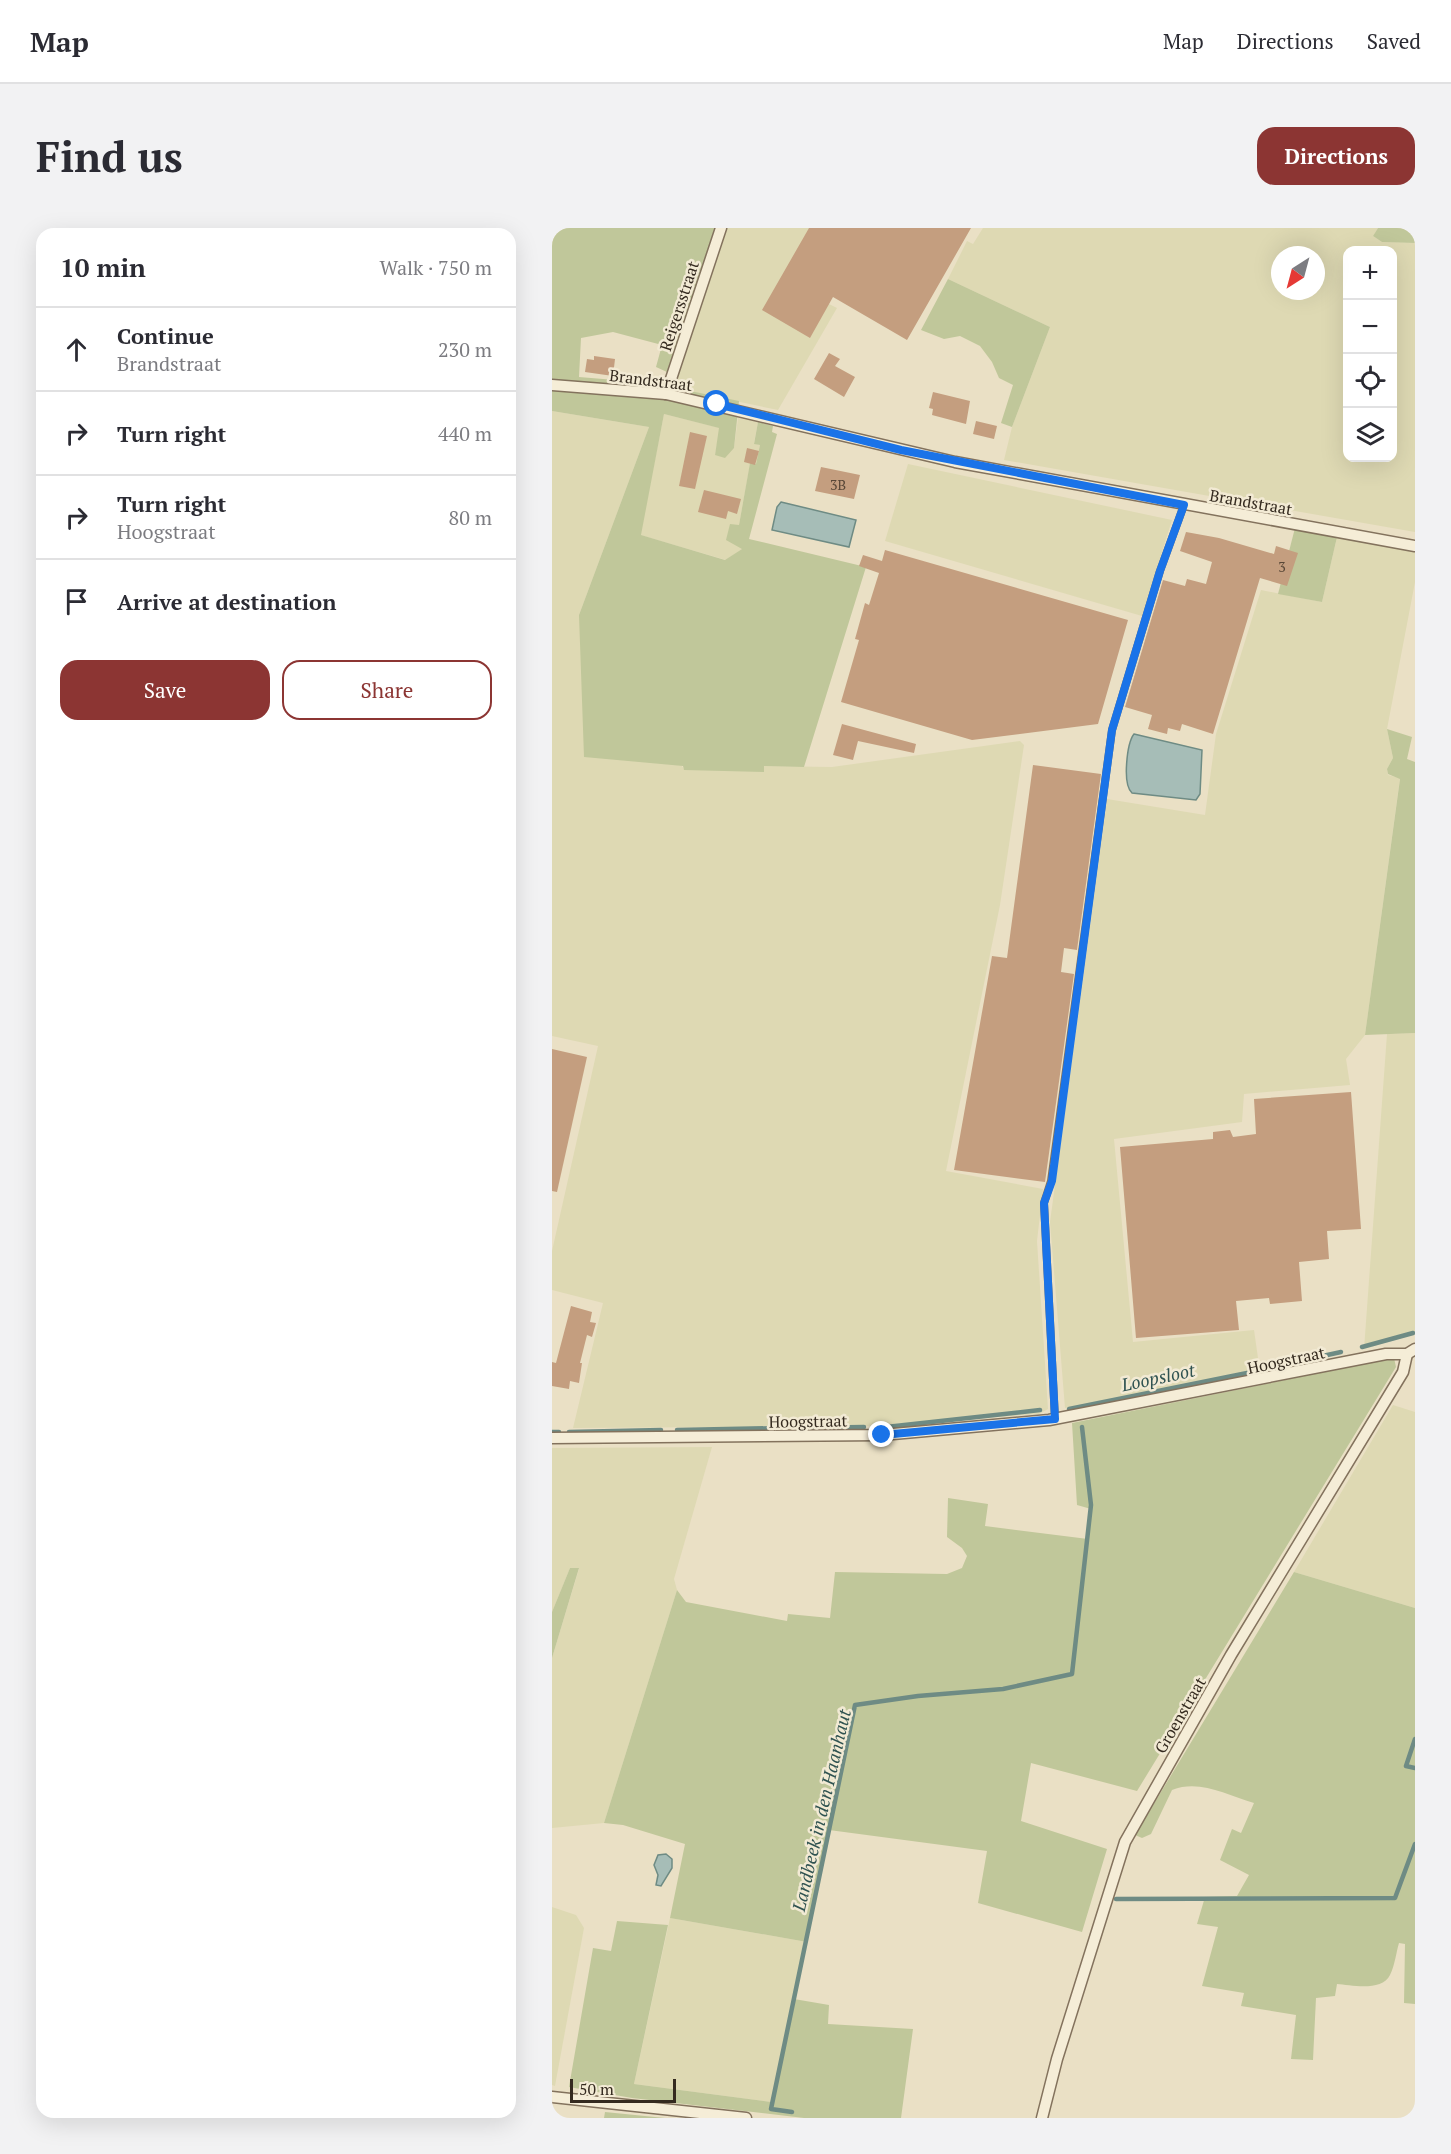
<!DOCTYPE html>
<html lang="en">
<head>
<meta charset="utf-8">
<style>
  body { margin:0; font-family:"PT Serif",serif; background:#f2f2f3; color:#2b2b33 }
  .controls { position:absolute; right:18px; top:18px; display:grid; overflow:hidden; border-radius:12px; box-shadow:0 6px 24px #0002 }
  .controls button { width:54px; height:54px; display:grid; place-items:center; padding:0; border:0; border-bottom:2px solid #e1e1e2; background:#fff; color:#2b2b33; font:30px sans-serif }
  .compass { position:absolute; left:719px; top:18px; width:54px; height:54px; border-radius:50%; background:#fff; box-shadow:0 6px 24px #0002; rotate:216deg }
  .scale { position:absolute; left:18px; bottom:15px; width:106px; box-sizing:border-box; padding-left:6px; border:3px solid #342a1f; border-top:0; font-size:16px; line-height:21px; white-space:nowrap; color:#342a1f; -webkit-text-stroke:4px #f2ead4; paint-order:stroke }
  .stop { position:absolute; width:18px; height:18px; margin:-14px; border:4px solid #1a73e8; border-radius:50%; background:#fff }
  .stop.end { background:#1a73e8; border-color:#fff; box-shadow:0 2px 6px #0008 }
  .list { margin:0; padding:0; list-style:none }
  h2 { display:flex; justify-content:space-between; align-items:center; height:78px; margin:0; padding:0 24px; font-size:26px }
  h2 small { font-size:20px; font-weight:400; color:#7c7c81 }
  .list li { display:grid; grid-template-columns:39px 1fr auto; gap:18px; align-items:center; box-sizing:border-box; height:84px; padding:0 24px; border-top:2px solid #e1e1e2 }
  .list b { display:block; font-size:22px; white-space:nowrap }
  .list p { margin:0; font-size:20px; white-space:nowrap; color:#7c7c81 }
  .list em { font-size:20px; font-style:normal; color:#7c7c81 }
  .actions { display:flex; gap:12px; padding:18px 24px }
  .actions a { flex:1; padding:14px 0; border:2px solid #8c3533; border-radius:18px; text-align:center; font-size:21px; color:#8c3533 }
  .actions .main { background:#8c3533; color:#fff }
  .icon { flex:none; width:33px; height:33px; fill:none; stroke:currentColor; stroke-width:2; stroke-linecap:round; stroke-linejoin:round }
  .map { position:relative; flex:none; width:863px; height:1890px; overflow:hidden; border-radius:18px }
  header { display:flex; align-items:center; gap:36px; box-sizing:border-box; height:84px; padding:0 30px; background:#fff; border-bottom:2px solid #e1e1e2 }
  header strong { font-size:28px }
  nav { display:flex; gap:33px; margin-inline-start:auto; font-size:21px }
  .intro { display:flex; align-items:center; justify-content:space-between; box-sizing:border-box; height:144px; padding:0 36px }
  h1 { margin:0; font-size:42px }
  .button { padding:15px 27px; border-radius:18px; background:#8c3533; color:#fff; font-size:21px; font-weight:700 }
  main { display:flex; gap:36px; padding:0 36px }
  aside { flex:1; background:#fff; border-radius:18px; box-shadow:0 6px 24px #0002 }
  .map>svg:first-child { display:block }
  .farmland { fill:#ded9b3; fill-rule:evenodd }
  .green { fill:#c0c79a }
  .water { fill:#a6bdb7; stroke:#6e8b84; stroke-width:1.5 }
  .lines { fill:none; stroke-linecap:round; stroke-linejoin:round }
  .stream { stroke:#6e8b84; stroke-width:4.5 }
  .building { fill:#c49e7f }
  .service-casing { stroke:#83725d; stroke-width:8 }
  .minor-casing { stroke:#83725d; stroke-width:13 }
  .service { stroke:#f5edd7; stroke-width:5 }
  .minor { stroke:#f5edd7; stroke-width:10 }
  .route { stroke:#1a73e8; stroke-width:8 }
  .labels { text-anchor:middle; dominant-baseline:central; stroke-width:5; stroke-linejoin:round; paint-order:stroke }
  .number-label { font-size:14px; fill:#584737 }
  .street-label { font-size:16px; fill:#342a1f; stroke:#f2ead4 }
  .water-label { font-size:18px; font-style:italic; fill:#305351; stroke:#f2ead4 }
</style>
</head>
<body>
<header>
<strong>Map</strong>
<nav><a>Map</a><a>Directions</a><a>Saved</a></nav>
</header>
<div class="intro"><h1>Find us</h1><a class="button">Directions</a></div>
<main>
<aside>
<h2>10 min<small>Walk · 750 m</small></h2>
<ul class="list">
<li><svg class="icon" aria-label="ahead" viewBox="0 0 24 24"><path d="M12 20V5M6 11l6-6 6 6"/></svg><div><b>Continue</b><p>Brandstraat</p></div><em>230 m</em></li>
<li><svg class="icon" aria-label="right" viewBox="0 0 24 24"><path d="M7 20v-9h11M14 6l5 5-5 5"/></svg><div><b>Turn right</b></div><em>440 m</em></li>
<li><svg class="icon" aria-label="right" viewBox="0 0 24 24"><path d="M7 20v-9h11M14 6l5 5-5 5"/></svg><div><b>Turn right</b><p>Hoogstraat</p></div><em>80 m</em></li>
<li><svg class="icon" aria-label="arrive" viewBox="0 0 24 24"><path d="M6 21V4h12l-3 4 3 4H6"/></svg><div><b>Arrive at destination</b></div></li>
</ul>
<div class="actions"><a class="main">Save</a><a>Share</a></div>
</aside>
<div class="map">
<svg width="863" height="1890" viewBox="0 0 863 1890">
  <rect width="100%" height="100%" fill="#eae0c5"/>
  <g class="farmland">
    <path d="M175,0H315L273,74L285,80L226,182L121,160Z"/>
    <path d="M431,0H826L821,8L830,14L863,15V304L452,232L460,199L498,99L396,51L415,13L421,16ZM796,22H840V230H796ZM728,27H764V63H728Z"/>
    <path d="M0,183L97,199L27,387L132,541L212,543V538L280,539L468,513L472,517L448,677L394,943L491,961L485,1013L496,1181L487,1186L313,1198L21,1200L51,1075L0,1062V1023L46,818L0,808Z"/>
    <path d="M112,186L168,200L163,227L182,220L186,190L206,194L202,215L208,217L204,236H198L187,297L190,321L174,332L88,307Z"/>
    <path d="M356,236L620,292L590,388L333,313Z"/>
    <path d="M785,309L863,323V354L835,501L841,530L835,541L836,547L848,550L813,807L794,831L798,857L692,866L690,894L562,911L581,1114L702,1102L708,1144L513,1180L498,994L555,571L653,587L664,506L709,362L770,374Z"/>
    <path d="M863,805V1106L812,1121L835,806Z"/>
    <path d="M841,1177L863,1184V1380L742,1344Z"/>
    <path d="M160,1219L122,1351L125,1362L52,1595L0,1600V1430L27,1341L18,1340L0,1384V1220Z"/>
    <path d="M0,1679L24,1687L32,1700L3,1858L0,1857Z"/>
    <path d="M118,1690L255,1714L219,1874L82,1856Z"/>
  </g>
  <g class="green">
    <path d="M0,0H163L115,144L104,139L110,117L61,104L29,110L27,149L99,155L187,173L182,220L173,230L163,227L167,200L112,186L89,307L173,332L190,321L174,312L178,296L187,297L198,235L204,236L208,217L202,216L206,194L221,198L220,204L225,206L197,311L314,339L252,539L212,538V544L132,542L131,538L32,529L27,387L97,199L0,183Z"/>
    <path d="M826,0H863V15L830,14L821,8Z"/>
    <path d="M396,51L498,99L460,199L449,195L461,157L447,150L440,134L428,118L408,108L392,111L369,102Z"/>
    <path d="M743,300L785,309L770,374L726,366Z"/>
    <path d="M835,501L860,509L855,531L863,534V805L813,807L848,551L836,546L835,541L841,530Z"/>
    <path d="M842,1130L844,1139L585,1563L479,1535L469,1593L555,1621L530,1704L426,1675L435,1623L277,1602L255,1714L118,1690L133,1616L71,1597L52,1595L125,1362L134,1374L235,1393L236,1386L278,1390L283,1344L395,1346L410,1340L415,1328L410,1320L395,1309L396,1270L436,1276L433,1298L536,1311L539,1281L525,1277L520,1195Z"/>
    <path d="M18,1340H27L0,1430V1384Z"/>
    <path d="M742,1344L863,1380V1776L852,1775L853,1716L847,1715C844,1725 843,1737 838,1747C830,1764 799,1757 785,1756L783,1768L764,1770L761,1832L739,1831L744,1787L689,1778L692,1765L650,1758L666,1699L645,1696L653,1669L685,1668L697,1647L668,1632L680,1601L689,1605L702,1575C674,1567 648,1551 620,1562L599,1606L590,1610L583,1607Z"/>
    <path d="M65,1693L116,1697L82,1856L219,1874L242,1771L277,1777L276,1796L361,1801L349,1890H252L80,1870L17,1859L41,1720L59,1723Z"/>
    <path d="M53,1884L113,1890H52Z"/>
  </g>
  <g class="water">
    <path d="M229,274L304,292L297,319L220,302L225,279Z"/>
    <path d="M582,506L650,522L648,566L644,572L580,565C570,556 575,515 582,506Z"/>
    <path d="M114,1626L120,1631V1640L109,1658L104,1657L106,1647L102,1637L106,1627Z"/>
  </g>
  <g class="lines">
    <g class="stream">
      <path d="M810,1119L861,1105"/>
      <path d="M734,1136L789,1124"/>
      <path d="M517,1181L700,1144"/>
      <path d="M334,1199L488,1182"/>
      <path d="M247,1200L312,1199"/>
      <path d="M125,1202L230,1200"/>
      <path d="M0,1204H7"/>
      <path d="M17,1204L109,1202"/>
      <path d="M863,1511L854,1538L863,1540"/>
      <path d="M564,1671L843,1670L863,1616"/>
      <path d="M240,1884L219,1881L303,1477L366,1468L451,1461L520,1446L539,1277L530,1199"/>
    </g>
  </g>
  <g class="building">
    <path d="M257,0H419L355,112L281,69L258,110L210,82Z"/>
    <path d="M277,125L288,131L283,138L303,149L292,169L262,151Z"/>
    <path d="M42,128L63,131L61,148L33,144L35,131L42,132Z"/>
    <path d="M381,164L418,173L414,196L380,187L381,181L377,180Z"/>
    <path d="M424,193L445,198L442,211L421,206Z"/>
    <path d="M138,204L155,208L143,261L127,258Z"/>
    <path d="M195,220L207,223L203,237L192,234Z"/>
    <path d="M269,239L308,247L302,271L263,263Z"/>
    <path d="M152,262L189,271L185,286L176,283L174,291L146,284Z"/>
    <path d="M634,304L667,310L722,326L724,318L746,325L735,358L708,350L661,506L630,496L628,503L616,500L615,506L596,501L600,487L573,479L611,352L633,358L635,351L654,356L660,334L628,323Z"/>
    <path d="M333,322L576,392L546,496L420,512L289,474L307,412L303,411L313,375L317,377L327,345L307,338L311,327L330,333Z"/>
    <path d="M290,496L364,516L362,525L306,513L301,532L281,527Z"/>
    <path d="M481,537L549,546L525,722L512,720L509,744L522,746L493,954L402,942L440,728L455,730Z"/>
    <path d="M0,821L35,829L5,964L0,963Z"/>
    <path d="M799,864L809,1001L775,1003L777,1031L747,1034L750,1073L718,1076L717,1070L684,1073L687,1102L584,1110L568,919L661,911V904L678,902L681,909L704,906L702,871Z"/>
    <path d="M19,1078L40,1084L38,1094L44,1095L40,1109L35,1107L28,1135H30L27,1155L18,1153L17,1161L0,1158V1134L4,1135Z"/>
  </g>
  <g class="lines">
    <g class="service-casing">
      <path id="service" d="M503,1191L492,975L499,953L560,502L608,343L632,277"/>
    </g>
    <g class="minor-casing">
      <g id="minor">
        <path d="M0,157L114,166L403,234L863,318"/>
        <path d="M114,166L169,0"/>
        <path d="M0,1210L330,1207L497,1192L834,1126H855L863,1121"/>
        <path d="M0,1869L194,1890"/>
        <path d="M490,1890L505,1831L573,1614L679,1427L851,1144L855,1126"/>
      </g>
    </g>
    <use href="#service" class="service"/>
    <use href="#minor" class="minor"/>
  </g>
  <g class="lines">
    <path class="route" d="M165,176L349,222L632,277L608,343L560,502L500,953L492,975L503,1191L330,1207"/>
  </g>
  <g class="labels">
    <g class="number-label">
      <text x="286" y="256">3B</text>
      <text x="730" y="338">3</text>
    </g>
    <g class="street-label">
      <text transform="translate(127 78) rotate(-72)">Reigersstraat</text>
      <text transform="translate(99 152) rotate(7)">Brandstraat</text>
      <text transform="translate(699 274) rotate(10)">Brandstraat</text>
      <text transform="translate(734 1132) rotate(-12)">Hoogstraat</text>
      <text transform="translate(256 1193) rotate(-1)">Hoogstraat</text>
      <text transform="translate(628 1487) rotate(-60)">Groenstraat</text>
    </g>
    <g class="water-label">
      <text transform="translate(606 1149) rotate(-12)">Loopsloot</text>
      <text transform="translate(269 1582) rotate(-77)">Landbeek in den Haanhaut</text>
    </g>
  </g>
</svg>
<div class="controls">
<button>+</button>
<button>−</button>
<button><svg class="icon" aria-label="locate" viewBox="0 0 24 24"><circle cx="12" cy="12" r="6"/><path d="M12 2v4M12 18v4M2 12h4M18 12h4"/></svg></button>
<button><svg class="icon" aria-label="layers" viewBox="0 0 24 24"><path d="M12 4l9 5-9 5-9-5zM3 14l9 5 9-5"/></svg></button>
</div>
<svg class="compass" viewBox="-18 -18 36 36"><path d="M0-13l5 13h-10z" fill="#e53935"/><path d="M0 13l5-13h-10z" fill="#7c7c81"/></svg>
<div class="scale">50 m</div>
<div class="stop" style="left:165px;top:176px"></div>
<div class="stop end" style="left:330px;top:1207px"></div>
</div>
</main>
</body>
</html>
